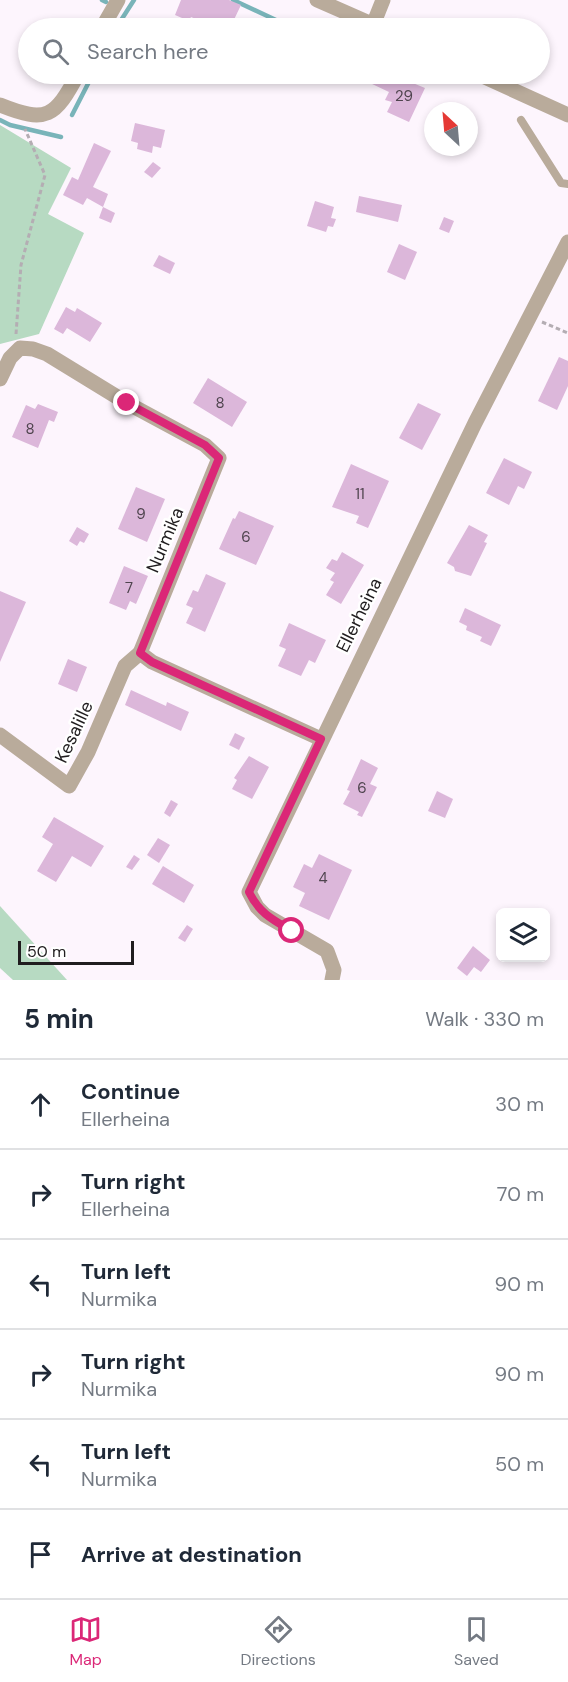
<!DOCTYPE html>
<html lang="en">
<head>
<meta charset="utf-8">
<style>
  body { margin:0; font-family:"DM Sans",sans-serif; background:#f2f2f3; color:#1f2937 }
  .controls { position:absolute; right:18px; bottom:18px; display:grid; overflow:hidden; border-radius:9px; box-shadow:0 3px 9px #0003 }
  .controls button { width:54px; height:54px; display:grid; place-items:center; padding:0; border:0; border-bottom:2px solid #e0e1e3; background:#fff; color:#1f2937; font:30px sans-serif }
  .compass { position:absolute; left:424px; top:102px; width:54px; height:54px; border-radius:50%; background:#fff; box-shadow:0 3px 9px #0003; rotate:334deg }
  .scale { position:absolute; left:18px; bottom:15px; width:116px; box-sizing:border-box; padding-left:6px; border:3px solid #201d1f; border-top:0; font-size:16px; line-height:21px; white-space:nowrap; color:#201d1f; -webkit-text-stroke:4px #fff; paint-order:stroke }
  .stop { position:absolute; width:18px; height:18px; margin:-14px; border:4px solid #db2777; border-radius:50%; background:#fff }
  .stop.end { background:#db2777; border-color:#fff; box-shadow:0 2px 6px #0008 }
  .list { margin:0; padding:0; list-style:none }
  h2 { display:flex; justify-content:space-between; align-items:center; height:78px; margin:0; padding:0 24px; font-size:26px }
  h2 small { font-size:20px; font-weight:400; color:#747a83 }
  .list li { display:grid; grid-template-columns:39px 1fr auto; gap:18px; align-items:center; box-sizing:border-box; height:90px; padding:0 24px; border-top:2px solid #e0e1e3 }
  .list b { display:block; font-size:22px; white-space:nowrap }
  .list p { margin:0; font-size:20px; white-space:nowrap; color:#747a83 }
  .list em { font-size:20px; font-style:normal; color:#747a83 }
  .icon { flex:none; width:33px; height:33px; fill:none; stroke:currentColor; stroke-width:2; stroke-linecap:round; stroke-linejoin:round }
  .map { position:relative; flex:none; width:568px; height:980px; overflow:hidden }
  .search { position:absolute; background:#fff; box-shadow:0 3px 9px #0003; left:18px; right:18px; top:18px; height:66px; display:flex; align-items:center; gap:15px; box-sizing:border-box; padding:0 21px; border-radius:33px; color:#747a83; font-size:22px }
  .sheet { height:618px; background:#fff }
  nav { display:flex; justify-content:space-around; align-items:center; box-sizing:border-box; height:84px; border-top:2px solid #e0e1e3; background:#fff; font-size:16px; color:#747a83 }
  nav a { display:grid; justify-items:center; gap:3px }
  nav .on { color:#db2777 }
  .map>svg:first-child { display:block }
  .green { fill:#b7dac2 }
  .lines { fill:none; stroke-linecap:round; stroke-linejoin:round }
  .stream { stroke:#79b4b9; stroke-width:4.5 }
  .building { fill:#dcb7da }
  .path { stroke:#b4adb3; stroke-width:3; stroke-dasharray:4.5 3; stroke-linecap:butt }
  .lane { stroke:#b9ab9b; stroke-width:8 }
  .street { stroke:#b9ab9b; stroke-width:15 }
  .route { stroke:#db2777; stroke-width:8 }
  .labels { text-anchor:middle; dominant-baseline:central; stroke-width:5; stroke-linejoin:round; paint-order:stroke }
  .number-label { font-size:15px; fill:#4f444e }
  .street-label { font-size:18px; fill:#201d1f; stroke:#fff }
</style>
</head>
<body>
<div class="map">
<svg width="568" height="980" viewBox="0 0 568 980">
  <rect width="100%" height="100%" fill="#fdf5fd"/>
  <g class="green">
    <path d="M0,125L71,168L48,214L84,233L39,334L0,344Z"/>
    <path d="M0,906L67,980H13L0,968Z"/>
  </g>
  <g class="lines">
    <g class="stream">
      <path d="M102,0L106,2"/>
      <path d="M233,0L293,28"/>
      <path d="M116,28L134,0"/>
      <path d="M72,115L93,74"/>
      <path d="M0,120L10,125L61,137"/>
    </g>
  </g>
  <g class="building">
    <path d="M181,0H229L241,5L230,28H218L191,17L189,21L175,15Z"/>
    <path d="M375,74H406L403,79L425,88L409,122L387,112L392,102L385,100L389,92L370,83Z"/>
    <path d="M135,123L165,130L161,148L153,146L152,153L137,149L138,143L131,141Z"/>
    <path d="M94,143L111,151L93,187L108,194L103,207L87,198L83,205L63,195L72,177L78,180Z"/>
    <path d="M153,162L161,168L152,178L144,172Z"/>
    <path d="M359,196L402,205L398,222L356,212Z"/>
    <path d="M315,201L334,207L331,218L336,219L333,227L328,226L326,232L307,226Z"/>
    <path d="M103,207L115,213L111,223L99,218Z"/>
    <path d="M444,217L454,221L449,233L439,229Z"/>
    <path d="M399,244L417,252L405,280L387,272Z"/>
    <path d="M159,255L175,263L170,274L153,266Z"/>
    <path d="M66,307L75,312L77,308L102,323L90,342L67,328L63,334L54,329Z"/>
    <path d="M559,357L568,361V386L557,410L538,401Z"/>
    <path d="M208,378L247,402L232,427L193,403Z"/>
    <path d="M418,403L441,414L422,450L399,438Z"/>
    <path d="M38,404L58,412L54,422L49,420L38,448L12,437L26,405L35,409Z"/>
    <path d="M504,458L532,472L524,489L518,486L509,505L486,493Z"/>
    <path d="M351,464L389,481L368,528L356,523L359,516L332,507Z"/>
    <path d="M136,487L165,499L147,542L118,529Z"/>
    <path d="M239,511L274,526L256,565L219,549L233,518L235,519Z"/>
    <path d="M469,525L488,535L484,542L487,543L471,576L455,571L454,567L447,563Z"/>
    <path d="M77,527L89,534L84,543L80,541L77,546L69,541Z"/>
    <path d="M342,552L364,565L341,604L326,595L334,582L330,580L335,573L326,568L332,559L337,561Z"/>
    <path d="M124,566L148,576L136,604L130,601L126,610L109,603Z"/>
    <path d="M206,574L226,583L205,632L186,623L193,608L186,605L193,590L198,592Z"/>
    <path d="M0,591L26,602L0,662Z"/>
    <path d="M465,608L501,625L491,646L480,641L482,637L466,630L467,626L459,622Z"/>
    <path d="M289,623L326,640L315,663L309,660L301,676L278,666L286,649L279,646Z"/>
    <path d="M68,659L87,667L77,692L58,684Z"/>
    <path d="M131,690L166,706L167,702L189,712L181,731L125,705Z"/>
    <path d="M235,733L245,738L239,750L229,745Z"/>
    <path d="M249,756L269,767L252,799L232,789L237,780L234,778Z"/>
    <path d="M361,759L378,768L370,784L377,787L362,817L357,815L359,812L343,804L350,791L347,790Z"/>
    <path d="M437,791L453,799L445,818L428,811Z"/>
    <path d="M171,800L178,804L170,817L164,813Z"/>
    <path d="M54,817L104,846L91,867L72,856L56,882L37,871L53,844L42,837Z"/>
    <path d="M158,838L170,845L159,863L147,855Z"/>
    <path d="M319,854L352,870L329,920L299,906L305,893L293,887L304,864L312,868Z"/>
    <path d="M134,855L140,859L132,870L126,867Z"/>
    <path d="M163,866L194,885L184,903L152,884Z"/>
    <path d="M187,925L193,929L185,942L178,938Z"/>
    <path d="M473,946L490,960L481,972L474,967L467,976L457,968Z"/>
  </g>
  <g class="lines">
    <g class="path">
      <path d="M542,322L568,333"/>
      <path d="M16,334L21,265L45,175L25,129"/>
    </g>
    <path class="lane" d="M521,120L561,183L568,184"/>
    <g class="street">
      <path d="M317,0L381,28"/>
      <path d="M373,25L383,0"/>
      <path d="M102,28L118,0"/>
      <path d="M478,74L568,115"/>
      <path d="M0,105C47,124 55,117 78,74"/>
      <path d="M0,379L10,358L20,348L33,349L47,354L127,403L205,445L219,458L140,653L152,662L321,739"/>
      <path d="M0,735L69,786L88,752L125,666L140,653"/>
      <path d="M332,980L334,970L327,951L265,915L257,907L249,892L475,423L568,242"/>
    </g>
  </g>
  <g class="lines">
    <path class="route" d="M127,403L205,445L219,458L140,653L152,662L321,739L249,892C259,913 273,920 292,931"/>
  </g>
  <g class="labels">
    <g class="number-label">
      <text x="404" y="96">29</text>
      <text x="220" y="403">8</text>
      <text x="30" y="429">8</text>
      <text x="360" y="494">11</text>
      <text x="141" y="514">9</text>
      <text x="246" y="537">6</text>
      <text x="129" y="588">7</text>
      <text x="362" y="788">6</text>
      <text x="323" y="878">4</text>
    </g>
    <g class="street-label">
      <text transform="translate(165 540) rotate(-67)">Nurmika</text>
      <text transform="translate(359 615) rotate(-64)">Ellerheina</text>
      <text transform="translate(74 732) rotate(-65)">Kesalille</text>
    </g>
  </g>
</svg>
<div class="controls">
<button><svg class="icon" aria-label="layers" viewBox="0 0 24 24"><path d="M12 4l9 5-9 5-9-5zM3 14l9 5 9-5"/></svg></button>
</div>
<svg class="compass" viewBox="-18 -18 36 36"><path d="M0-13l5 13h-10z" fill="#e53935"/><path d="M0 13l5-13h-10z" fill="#747a83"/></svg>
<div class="scale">50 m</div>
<div class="stop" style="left:292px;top:931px"></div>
<div class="stop end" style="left:127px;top:403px"></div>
<div class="search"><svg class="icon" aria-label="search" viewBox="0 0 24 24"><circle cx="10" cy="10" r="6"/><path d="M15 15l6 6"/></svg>Search here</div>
</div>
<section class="sheet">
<h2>5 min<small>Walk · 330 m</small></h2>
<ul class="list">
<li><svg class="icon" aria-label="ahead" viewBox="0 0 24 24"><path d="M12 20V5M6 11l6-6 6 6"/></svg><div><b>Continue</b><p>Ellerheina</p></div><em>30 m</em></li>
<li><svg class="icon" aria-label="right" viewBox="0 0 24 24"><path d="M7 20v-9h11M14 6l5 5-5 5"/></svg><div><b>Turn right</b><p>Ellerheina</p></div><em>70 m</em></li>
<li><svg class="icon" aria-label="left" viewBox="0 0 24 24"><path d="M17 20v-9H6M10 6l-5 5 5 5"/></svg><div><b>Turn left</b><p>Nurmika</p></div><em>90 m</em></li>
<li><svg class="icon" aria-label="right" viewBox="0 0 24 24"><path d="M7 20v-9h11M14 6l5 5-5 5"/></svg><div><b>Turn right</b><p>Nurmika</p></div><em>90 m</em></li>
<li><svg class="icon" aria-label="left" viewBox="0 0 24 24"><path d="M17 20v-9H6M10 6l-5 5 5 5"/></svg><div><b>Turn left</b><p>Nurmika</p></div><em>50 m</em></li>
<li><svg class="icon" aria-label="arrive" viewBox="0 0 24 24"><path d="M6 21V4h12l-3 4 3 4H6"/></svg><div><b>Arrive at destination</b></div></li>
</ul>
</section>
<nav>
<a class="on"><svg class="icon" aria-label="map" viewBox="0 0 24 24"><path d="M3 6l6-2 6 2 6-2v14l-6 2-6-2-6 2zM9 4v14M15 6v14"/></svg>Map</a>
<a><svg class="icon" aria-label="directions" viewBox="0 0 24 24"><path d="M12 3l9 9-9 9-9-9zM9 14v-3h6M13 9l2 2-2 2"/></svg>Directions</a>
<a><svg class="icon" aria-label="saved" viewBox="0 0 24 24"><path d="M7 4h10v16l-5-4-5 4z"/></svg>Saved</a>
</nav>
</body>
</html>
